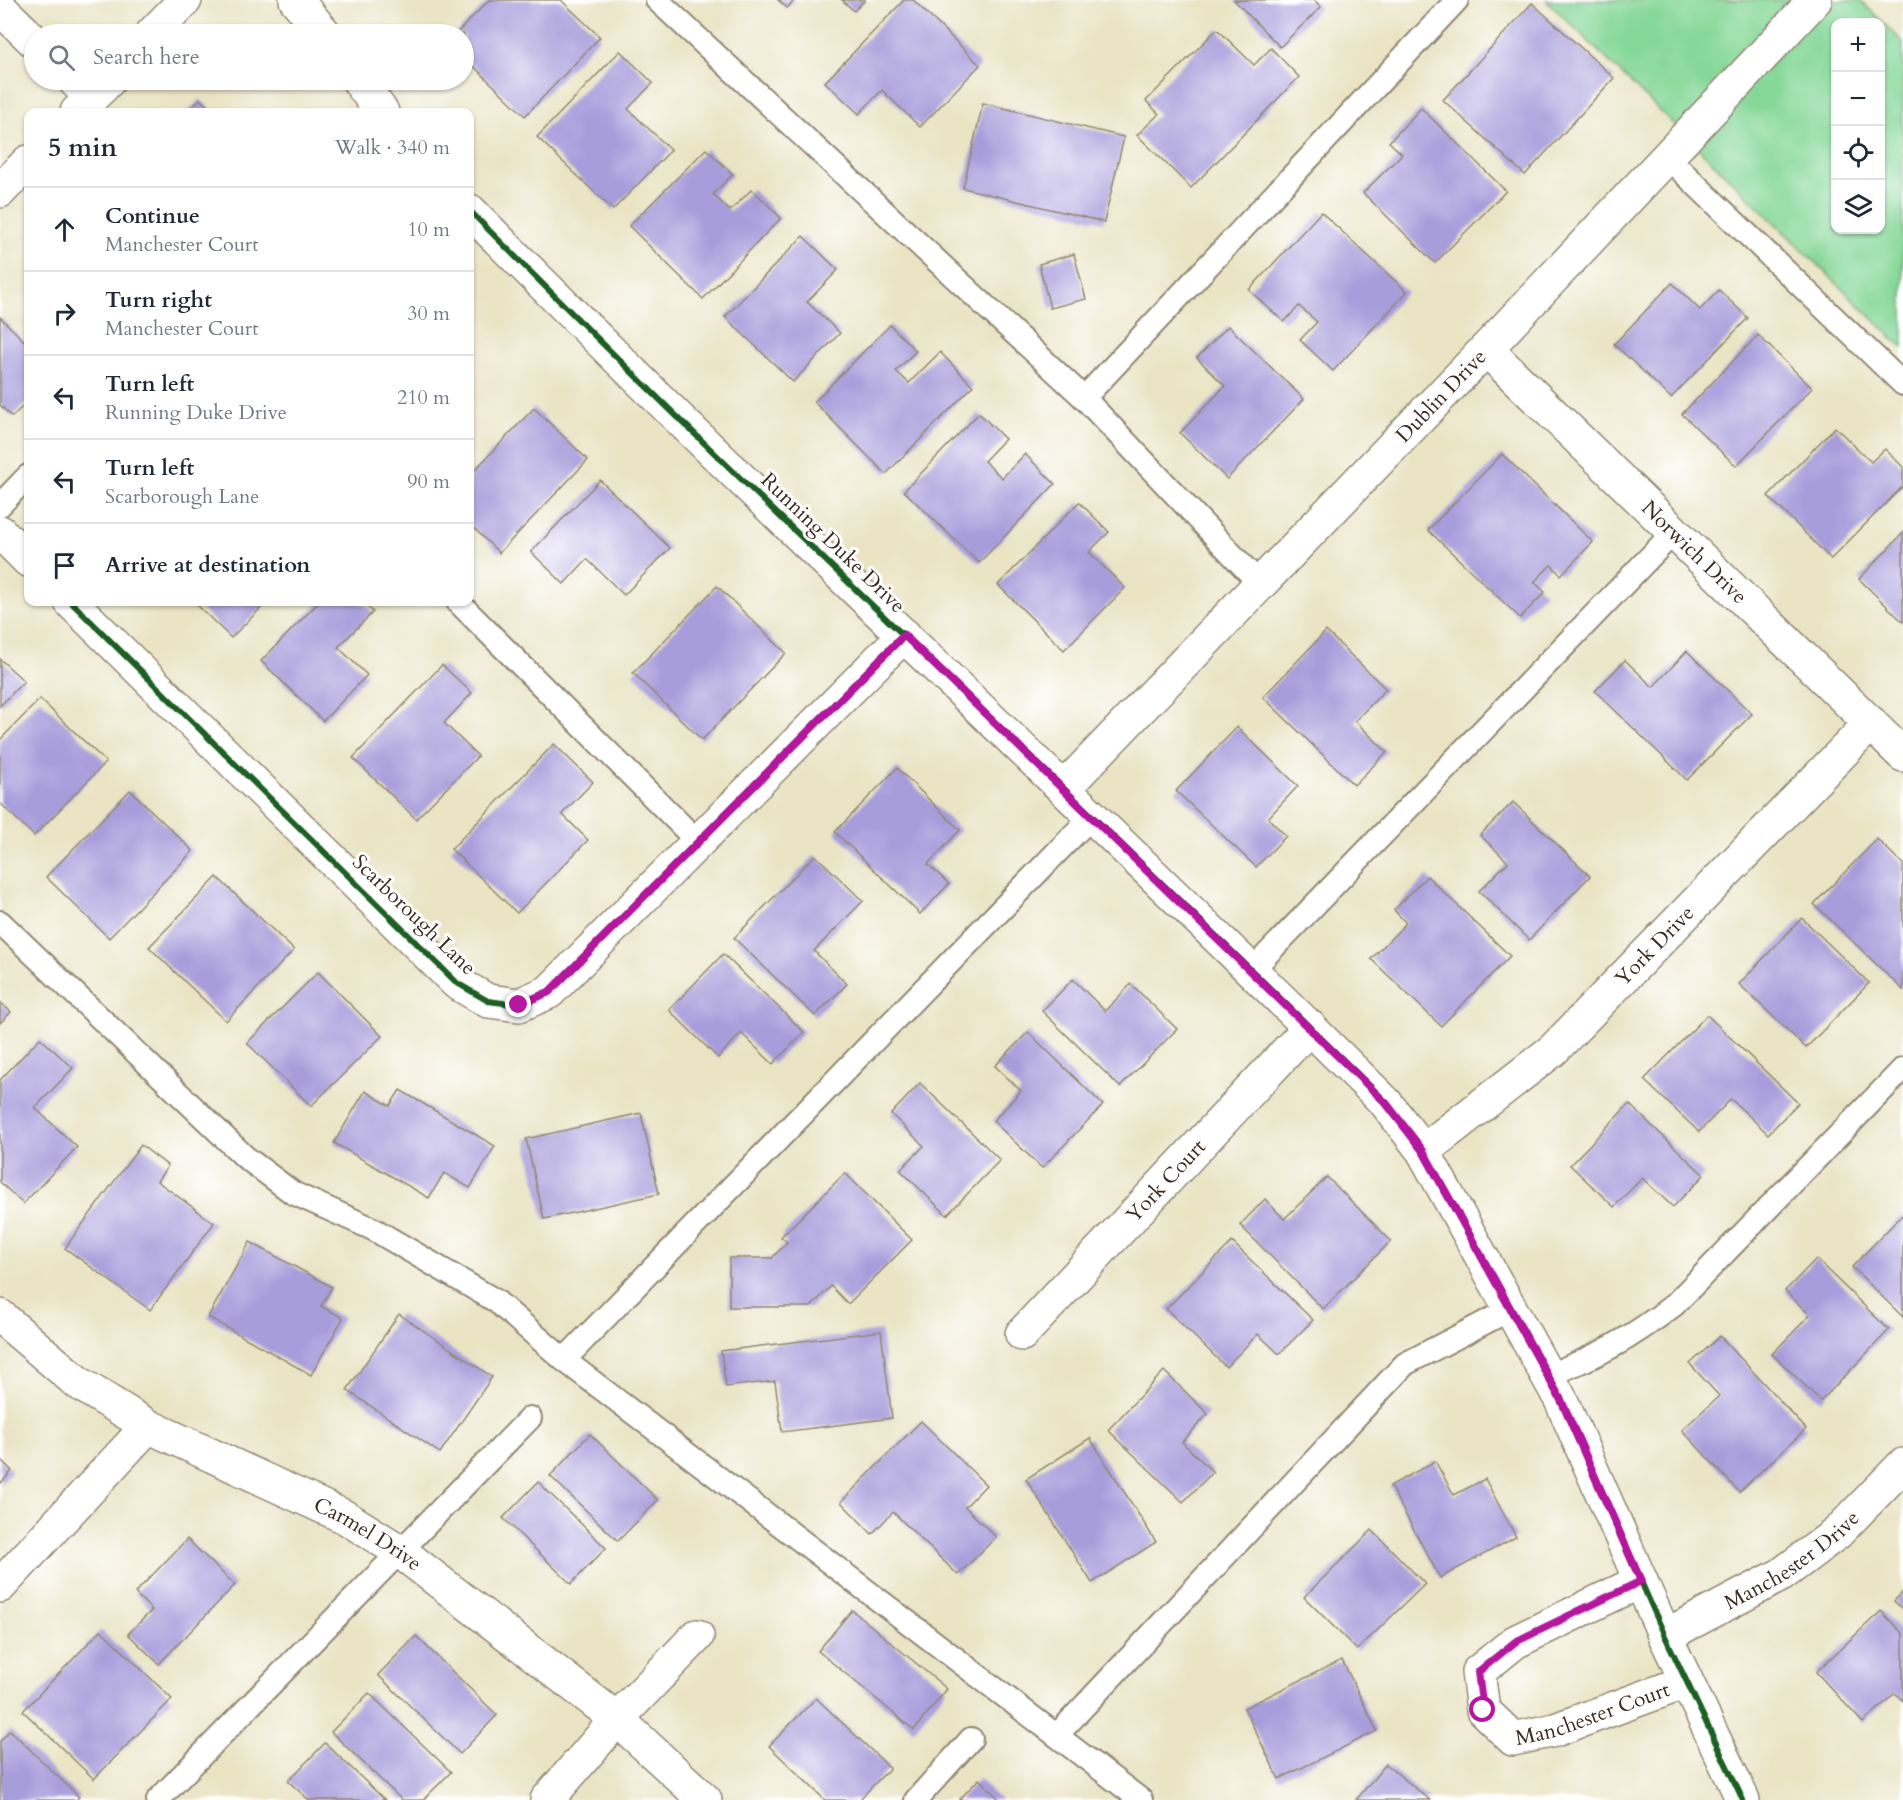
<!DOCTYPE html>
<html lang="en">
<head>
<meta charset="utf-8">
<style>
  body { margin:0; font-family:Cardo,serif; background:#f6f6f7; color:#1f2937 }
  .controls { position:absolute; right:18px; top:18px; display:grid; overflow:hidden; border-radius:12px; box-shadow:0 2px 4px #0004 }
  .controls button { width:54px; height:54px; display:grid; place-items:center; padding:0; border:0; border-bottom:2px solid #e0e1e3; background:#fff; color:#1f2937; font:30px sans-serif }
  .stop { position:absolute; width:18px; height:18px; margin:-14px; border:4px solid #b5179e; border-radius:50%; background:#fff }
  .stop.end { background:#b5179e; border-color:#fff; box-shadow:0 2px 6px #0008 }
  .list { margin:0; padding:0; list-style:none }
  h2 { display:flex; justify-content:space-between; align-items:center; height:78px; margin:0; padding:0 24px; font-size:26px }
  h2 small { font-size:20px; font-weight:400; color:#747a83 }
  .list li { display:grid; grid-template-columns:39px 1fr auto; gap:18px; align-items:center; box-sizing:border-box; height:84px; padding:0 24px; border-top:2px solid #e0e1e3 }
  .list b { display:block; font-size:22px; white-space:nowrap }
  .list p { margin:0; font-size:20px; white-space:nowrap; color:#747a83 }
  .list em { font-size:20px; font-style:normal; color:#747a83 }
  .icon { flex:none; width:33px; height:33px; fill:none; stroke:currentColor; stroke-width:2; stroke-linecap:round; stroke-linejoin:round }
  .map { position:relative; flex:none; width:1903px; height:1800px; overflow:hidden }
  .search { position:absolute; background:#fff; box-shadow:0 2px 4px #0004; left:24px; top:24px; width:450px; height:66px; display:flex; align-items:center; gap:15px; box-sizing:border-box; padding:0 21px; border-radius:33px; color:#747a83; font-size:22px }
  .panel { position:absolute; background:#fff; box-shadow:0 2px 4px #0004; left:24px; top:108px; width:450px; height:498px; border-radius:12px }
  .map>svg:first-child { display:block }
  .green { fill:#86d899; stroke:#60815c; stroke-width:1.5; fill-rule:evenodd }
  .building { fill:#a79ddb }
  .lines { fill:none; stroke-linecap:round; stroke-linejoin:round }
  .service-casing { stroke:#928772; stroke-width:26 }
  .minor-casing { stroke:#928772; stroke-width:36 }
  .tertiary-casing { stroke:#928772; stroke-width:36 }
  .service { stroke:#fff; stroke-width:22 }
  .minor { stroke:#fff; stroke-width:33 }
  .tertiary { stroke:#fff; stroke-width:33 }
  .cycleway-casing { stroke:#fff; stroke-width:10 }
  .cycleway { stroke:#1b5e20; stroke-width:6 }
  .route { stroke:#b5179e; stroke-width:8 }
  .labels { text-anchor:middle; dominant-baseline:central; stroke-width:6; stroke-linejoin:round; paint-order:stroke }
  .street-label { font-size:21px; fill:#3b2a1e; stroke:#fff }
</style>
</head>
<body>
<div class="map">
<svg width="1903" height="1800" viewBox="0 0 1903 1800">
  <rect width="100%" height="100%" fill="#fff"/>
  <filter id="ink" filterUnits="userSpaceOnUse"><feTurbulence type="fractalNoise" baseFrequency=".0167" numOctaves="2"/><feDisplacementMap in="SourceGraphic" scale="12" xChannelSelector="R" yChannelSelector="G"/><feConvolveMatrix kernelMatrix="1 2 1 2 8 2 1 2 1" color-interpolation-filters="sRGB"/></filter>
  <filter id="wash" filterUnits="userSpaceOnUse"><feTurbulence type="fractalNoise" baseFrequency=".008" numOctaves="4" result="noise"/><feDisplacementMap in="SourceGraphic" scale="24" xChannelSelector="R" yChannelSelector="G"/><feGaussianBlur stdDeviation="1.35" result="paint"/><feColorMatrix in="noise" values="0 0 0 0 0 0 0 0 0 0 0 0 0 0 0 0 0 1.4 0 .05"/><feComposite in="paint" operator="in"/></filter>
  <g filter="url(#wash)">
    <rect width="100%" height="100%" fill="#eae4c5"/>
    <path class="green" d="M1546,0H1860L1903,42V348ZM1836,22H1880V230H1836Z"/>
    <g id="blocks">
      <g class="building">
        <path d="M489,0H561L600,37L525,116L464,57V34H456Z"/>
        <path d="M778,0H795L787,8Z"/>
        <path d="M842,0H865L854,11Z"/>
        <path d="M904,0H913L980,65L920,127L882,90L859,114L825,82Z"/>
        <path d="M1234,0H1314L1321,7L1280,47Z"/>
        <path d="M1532,3L1614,78L1525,175L1443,100Z"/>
        <path d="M1217,29L1254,65L1271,48L1299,77L1191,188L1137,135L1159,114L1146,101Z"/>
        <path d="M620,51L653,83L628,109L671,150L613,210L537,137Z"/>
        <path d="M200,99L214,112H187Z"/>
        <path d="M983,103L1124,137L1104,222L963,188Z"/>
        <path d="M1421,108L1506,191L1435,263L1363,193L1402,154L1389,142Z"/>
        <path d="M706,149L733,174L713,194L730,211L752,189L781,218L703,299L629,226Z"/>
        <path d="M1321,212L1407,292L1333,371L1300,340L1317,322L1299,306L1284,322L1249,290Z"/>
        <path d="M803,236L838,270L807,302L840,333L793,382L725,317Z"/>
        <path d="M1074,254L1086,299L1050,308L1039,264Z"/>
        <path d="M1672,283L1700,310L1719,290L1748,318L1671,398L1614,344Z"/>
        <path d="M0,317L24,341L28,336V401L12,417L0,405Z"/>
        <path d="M890,325L916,351L896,371L909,383L940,352L973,386L886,474L814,402Z"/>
        <path d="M1228,326L1304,399L1227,479L1180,433L1225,386L1197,358Z"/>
        <path d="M1758,335L1812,388L1736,466L1682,414Z"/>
        <path d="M534,408L588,460L499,553L470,524V475Z"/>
        <path d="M979,413L1005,439L984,461L1002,478L1025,454L1055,484L979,563L904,491Z"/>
        <path d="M1835,427L1871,462L1885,449L1903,467V486L1831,559L1768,496Z"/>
        <path d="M1502,454L1593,542L1561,575L1551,565L1534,582L1545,592L1520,618L1428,530Z"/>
        <path d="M600,480L670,548L624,595L587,559L564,584L531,552Z"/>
        <path d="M1079,502L1109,532L1089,552L1125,588L1064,650L998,585Z"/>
        <path d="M1903,533V622L1859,579Z"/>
        <path d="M717,586L786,653L702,740L633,673Z"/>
        <path d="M194,602H267L231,638Z"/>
        <path d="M319,602H362L373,612L338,647L367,675L323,721L261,661Z"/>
        <path d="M1326,631L1386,689L1355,721L1387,752L1354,785L1263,697Z"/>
        <path d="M1687,651L1752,714L1687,780L1595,691L1625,660L1653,687Z"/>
        <path d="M0,659L24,681L0,706Z"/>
        <path d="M442,665L472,693L444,723L478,756L416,819L353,758Z"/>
        <path d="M40,699L106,762L34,836L0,803V740Z"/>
        <path d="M1237,727L1298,786L1268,818L1286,836L1256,867L1176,791Z"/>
        <path d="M554,744L593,782L562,814L588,840L517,913L451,849Z"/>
        <path d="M897,768L960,830L928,864L949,884L920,914L835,832Z"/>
        <path d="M130,790L193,851L109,938L46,877Z"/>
        <path d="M1513,802L1590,876L1529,940L1479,891L1508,862L1480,835Z"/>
        <path d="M1877,839L1903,864V990L1814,904Z"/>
        <path d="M815,855L863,901L814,951L847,984L815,1016L734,938Z"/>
        <path d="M1427,876L1510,956L1441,1026L1371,959L1406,923L1394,910Z"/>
        <path d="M217,877L294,950L226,1021L149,947Z"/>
        <path d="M1802,918L1869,983L1806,1048L1739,984Z"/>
        <path d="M723,954L804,1032L773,1064L741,1033L718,1058L669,1010Z"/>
        <path d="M318,972L382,1036L311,1106L247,1043Z"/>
        <path d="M1073,979L1105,1011L1131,984L1177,1029L1120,1087L1042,1011Z"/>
        <path d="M0,1002L11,1012L0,1023Z"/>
        <path d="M1707,1015L1798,1103L1768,1134L1731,1099L1699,1132L1644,1080Z"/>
        <path d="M1028,1032L1103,1105L1042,1168L993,1121L1021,1091L995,1066Z"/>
        <path d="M40,1038L73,1068L35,1108L77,1147L23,1204L0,1182V1080Z"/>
        <path d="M920,1083L1000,1160L947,1215L900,1170L924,1146L891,1114Z"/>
        <path d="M400,1090L495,1146L470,1188L444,1173L429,1198L334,1143L365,1091L390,1106Z"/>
        <path d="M1629,1104L1704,1175L1673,1207L1642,1178L1614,1207L1570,1165Z"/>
        <path d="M641,1113L659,1194L544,1219L526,1139Z"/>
        <path d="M141,1145L168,1166L157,1181L214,1223L150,1310L65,1248Z"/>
        <path d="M845,1173L912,1240L848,1304L831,1286L811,1307H729V1258H772L787,1242L781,1237Z"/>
        <path d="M1327,1177L1391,1241L1323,1309L1240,1225L1265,1199L1284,1219Z"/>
        <path d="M1903,1214V1317L1852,1267Z"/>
        <path d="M250,1242L332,1287L321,1306L343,1318L311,1375L208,1317Z"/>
        <path d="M1232,1242L1313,1320L1279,1354L1258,1334L1226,1367L1166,1309Z"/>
        <path d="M1816,1259L1889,1330L1821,1401L1772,1354L1810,1315L1785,1291Z"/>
        <path d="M399,1314L492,1377L440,1453L347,1390Z"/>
        <path d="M881,1331L892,1418L782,1432L775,1381L726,1387L721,1351Z"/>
        <path d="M1720,1336L1806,1429L1739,1492L1682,1430L1719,1396L1690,1364Z"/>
        <path d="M1164,1371L1208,1414L1182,1442L1213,1472L1183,1502L1108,1430Z"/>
        <path d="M921,1421L986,1485L965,1507L996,1537L958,1575L893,1512L872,1534L841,1502Z"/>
        <path d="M590,1434L658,1500L618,1541L550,1476Z"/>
        <path d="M1090,1438L1156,1542L1092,1583L1026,1479Z"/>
        <path d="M0,1459L12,1471L0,1484Z"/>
        <path d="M1435,1461L1454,1495L1485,1479L1516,1537L1440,1578L1390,1486Z"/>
        <path d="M538,1482L606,1548L571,1584L503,1518Z"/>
        <path d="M1372,1530L1425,1584L1357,1650L1304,1597Z"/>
        <path d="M187,1539L235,1585L159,1664L128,1634L152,1610L135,1593Z"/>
        <path d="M1903,1592V1610L1894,1601Z"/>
        <path d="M852,1610L947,1689L914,1730L818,1651Z"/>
        <path d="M1881,1611L1903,1634V1701L1895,1693L1863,1723L1816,1672Z"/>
        <path d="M101,1630L172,1699L94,1779L23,1711Z"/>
        <path d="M416,1636L497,1715L460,1754L378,1675Z"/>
        <path d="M1342,1660L1377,1731L1279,1779L1244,1708Z"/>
        <path d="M369,1693L451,1772L423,1800H402L331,1732Z"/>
        <path d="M816,1698L890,1768L859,1800H825L769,1746Z"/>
        <path d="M10,1730L79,1797L76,1800H0V1741Z"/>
        <path d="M325,1743L385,1800H309L288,1781Z"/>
        <path d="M1386,1764L1430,1800H1356Z"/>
        <path d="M979,1779L1000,1800H959Z"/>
      </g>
    </g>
  </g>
  <g filter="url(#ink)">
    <use href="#blocks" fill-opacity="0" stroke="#928772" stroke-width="1.5"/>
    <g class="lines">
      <g class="service-casing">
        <g id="service">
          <path d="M657,0L1084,398L1260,584"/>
          <path d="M1666,156L1903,384"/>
          <path d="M1084,398L1457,0"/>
          <path d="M0,505L28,476"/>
          <path d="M458,602L699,843"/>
          <path d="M0,922L245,1157L293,1193L373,1229L496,1301L564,1360L1141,1800"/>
          <path d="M1251,971L1674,532"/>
          <path d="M564,1360L1092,816"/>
          <path d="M1548,1375C1599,1356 1630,1339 1674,1305L1903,1069"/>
          <path d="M1057,1735L1405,1364L1511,1309"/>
          <path d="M158,1800L530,1418"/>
          <path d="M916,1800L971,1739"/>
        </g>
      </g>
      <g class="minor-casing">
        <g id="minor">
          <path d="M296,0L325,34"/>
          <path d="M0,8L34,41"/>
          <path d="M74,80L92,97"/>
          <path d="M358,80L382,112"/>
          <path d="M470,211C769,514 1084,802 1386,1103L1423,1151L1561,1400L1665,1636L1743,1800"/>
          <path id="s1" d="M1486,349L1903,755"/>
          <path d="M0,532L28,560"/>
          <path d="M71,602L457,983L488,1001L519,1005L549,992L904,635"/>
          <path id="s2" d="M1064,788L1486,349L1815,0"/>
          <path id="s3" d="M1423,1151L1553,1050L1871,723"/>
          <path id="s4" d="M0,1316L77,1382L148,1426L345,1517L401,1552L617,1719L705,1800"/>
          <path id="s5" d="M1022,1334L1310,1027"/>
          <path id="s6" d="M1641,1581L1515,1642L1478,1672L1483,1710L1513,1739L1555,1730L1686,1682"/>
          <path d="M0,1586L148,1426"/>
          <path id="s7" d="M1665,1636L1781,1575L1837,1533L1903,1465"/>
          <path d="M547,1800L617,1719L697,1636"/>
        </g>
      </g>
      <g class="tertiary-casing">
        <g id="tertiary">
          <path d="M152,34L185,0"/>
          <path d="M77,112L109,80"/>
          <path d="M0,191L28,162"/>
        </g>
      </g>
      <use href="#service" class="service"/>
      <use href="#minor" class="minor"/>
      <use href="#tertiary" class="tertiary"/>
      <g class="cycleway-casing">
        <g id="cycleway">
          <path d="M470,211C769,514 1084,802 1386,1103L1423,1151L1561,1400L1665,1636L1743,1800"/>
          <path d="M71,602L457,983L488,1001L519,1005L549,992L904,635"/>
        </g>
      </g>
      <use href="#cycleway" class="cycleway"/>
    </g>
  </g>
  <g class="lines" filter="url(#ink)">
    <path class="route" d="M519,1005L549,992L904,635L1386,1103L1423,1151L1561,1400L1641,1581L1515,1642L1478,1672L1483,1710"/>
  </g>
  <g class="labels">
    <g class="street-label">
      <text stroke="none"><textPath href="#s2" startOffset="544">Dublin Drive</textPath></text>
      <text transform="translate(833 543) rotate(44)">Running Duke Drive</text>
      <text stroke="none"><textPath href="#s1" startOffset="291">Norwich Drive</textPath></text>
      <text transform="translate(414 915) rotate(44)">Scarborough Lane</text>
      <text stroke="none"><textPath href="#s3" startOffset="310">York Drive</textPath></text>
      <text stroke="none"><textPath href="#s5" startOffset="210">York Court</textPath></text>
      <text stroke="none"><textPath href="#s4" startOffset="430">Carmel Drive</textPath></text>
      <text stroke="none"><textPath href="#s7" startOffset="148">Manchester Drive</textPath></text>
      <text stroke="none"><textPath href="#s6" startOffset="351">Manchester Court</textPath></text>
    </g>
  </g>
</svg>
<div class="controls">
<button>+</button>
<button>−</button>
<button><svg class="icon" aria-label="locate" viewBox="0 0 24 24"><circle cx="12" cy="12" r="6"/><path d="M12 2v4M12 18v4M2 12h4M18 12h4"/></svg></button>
<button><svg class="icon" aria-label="layers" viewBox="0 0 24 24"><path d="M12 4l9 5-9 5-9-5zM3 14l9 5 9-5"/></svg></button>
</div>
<div class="stop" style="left:1483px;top:1710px"></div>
<div class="stop end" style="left:519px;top:1005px"></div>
<div class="search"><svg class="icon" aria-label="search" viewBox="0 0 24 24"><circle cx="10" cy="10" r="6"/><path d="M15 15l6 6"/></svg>Search here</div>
<section class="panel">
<h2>5 min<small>Walk · 340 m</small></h2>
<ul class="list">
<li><svg class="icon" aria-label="ahead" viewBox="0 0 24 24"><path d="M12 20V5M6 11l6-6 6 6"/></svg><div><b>Continue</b><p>Manchester Court</p></div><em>10 m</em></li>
<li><svg class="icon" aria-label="right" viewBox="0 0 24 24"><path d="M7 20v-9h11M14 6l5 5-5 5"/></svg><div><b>Turn right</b><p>Manchester Court</p></div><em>30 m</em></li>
<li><svg class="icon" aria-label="left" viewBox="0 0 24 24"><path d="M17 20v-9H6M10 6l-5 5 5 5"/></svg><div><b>Turn left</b><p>Running Duke Drive</p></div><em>210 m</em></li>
<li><svg class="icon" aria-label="left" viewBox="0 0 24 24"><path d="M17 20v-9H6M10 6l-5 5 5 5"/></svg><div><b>Turn left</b><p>Scarborough Lane</p></div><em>90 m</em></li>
<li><svg class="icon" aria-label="arrive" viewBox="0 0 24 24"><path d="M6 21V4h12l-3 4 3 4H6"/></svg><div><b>Arrive at destination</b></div></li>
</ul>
</section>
</div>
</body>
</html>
